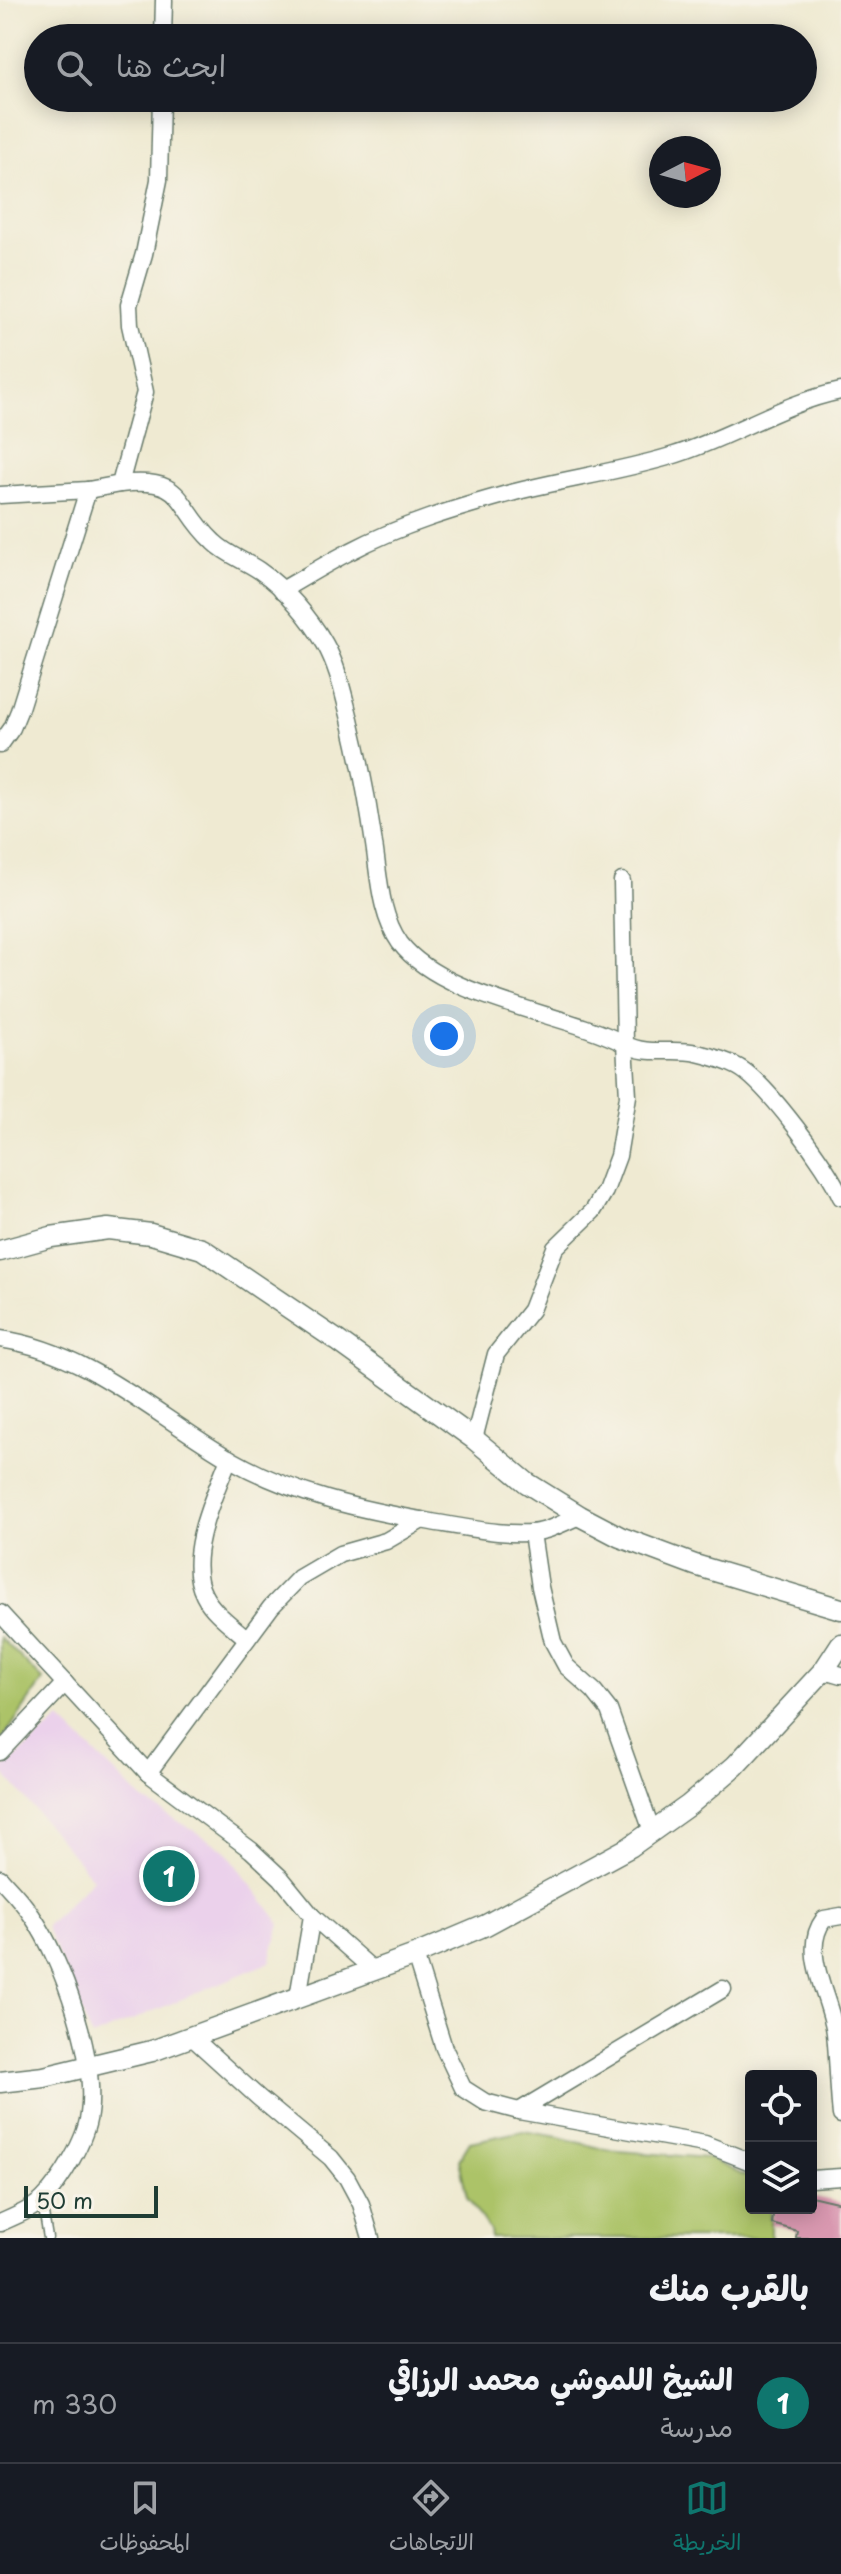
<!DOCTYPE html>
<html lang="ar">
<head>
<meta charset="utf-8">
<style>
  body { margin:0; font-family:"Playpen Sans","Playpen Sans Arabic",sans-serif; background:#242831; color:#f1f3f6; direction:rtl }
  .controls { position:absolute; right:24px; bottom:24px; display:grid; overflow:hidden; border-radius:8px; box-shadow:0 4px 20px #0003 }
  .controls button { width:72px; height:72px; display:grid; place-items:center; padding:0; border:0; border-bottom:2px solid #363941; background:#171b24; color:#f1f3f6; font:40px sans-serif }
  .compass { position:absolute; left:649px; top:136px; width:72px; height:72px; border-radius:50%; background:#171b24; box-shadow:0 4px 20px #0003; rotate:84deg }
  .scale { position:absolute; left:24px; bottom:20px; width:134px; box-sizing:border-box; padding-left:8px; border:4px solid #1f3d34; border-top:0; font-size:22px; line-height:28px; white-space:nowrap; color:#1f3d34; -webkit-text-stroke:6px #f7f3e8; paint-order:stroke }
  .you { position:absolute; left:444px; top:1036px; width:28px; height:28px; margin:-20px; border:6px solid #fff; border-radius:50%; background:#1a73e8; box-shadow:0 0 0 12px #1a73e833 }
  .badge { display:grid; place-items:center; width:52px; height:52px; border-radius:50%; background:#0f766e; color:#fff; font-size:26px; font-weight:700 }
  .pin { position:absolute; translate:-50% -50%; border:4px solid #fff; box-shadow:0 2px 8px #0006 }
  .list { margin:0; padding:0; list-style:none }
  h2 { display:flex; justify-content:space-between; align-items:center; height:104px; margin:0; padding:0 32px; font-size:34px }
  h2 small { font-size:26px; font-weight:400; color:#9ea1a6 }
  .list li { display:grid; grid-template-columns:52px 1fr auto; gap:24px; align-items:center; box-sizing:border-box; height:120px; padding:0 32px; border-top:2px solid #363941 }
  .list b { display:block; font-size:30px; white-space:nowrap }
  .list p { margin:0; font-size:26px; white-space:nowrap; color:#9ea1a6 }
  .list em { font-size:26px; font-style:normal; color:#9ea1a6 }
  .icon { flex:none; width:44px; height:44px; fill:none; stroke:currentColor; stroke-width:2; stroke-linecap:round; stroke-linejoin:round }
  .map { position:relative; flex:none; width:841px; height:2238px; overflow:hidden; direction:ltr }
  .search { position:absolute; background:#171b24; box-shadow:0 4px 20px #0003; left:24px; right:24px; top:24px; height:88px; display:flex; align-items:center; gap:20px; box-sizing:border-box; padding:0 28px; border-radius:44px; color:#9ea1a6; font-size:30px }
  .sheet { height:224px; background:#171b24 }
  nav { display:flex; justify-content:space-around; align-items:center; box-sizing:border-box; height:112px; border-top:2px solid #363941; background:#171b24; font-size:22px; color:#9ea1a6 }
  nav a { display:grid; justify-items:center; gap:4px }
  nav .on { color:#0f766e }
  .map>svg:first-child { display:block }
  .built { fill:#ebd1eb }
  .green { fill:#acc368; stroke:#66804e; stroke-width:2 }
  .building { fill:#d998b0 }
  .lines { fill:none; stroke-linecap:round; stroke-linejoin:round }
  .service-casing { stroke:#687a6b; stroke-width:11 }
  .minor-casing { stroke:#687a6b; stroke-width:19 }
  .tertiary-casing { stroke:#687a6b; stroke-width:23 }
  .service { stroke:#fff; stroke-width:8 }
  .minor { stroke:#fff; stroke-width:16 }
  .tertiary { stroke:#fff; stroke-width:20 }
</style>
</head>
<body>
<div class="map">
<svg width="841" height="2238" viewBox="0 0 841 2238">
  <rect width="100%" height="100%" fill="#f7f3e8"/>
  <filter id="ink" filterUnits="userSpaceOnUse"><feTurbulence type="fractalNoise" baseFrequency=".0125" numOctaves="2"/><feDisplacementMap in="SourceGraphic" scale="16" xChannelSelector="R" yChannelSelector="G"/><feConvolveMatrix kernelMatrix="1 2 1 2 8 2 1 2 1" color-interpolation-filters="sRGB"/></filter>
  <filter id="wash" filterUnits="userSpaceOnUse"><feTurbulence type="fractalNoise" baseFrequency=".006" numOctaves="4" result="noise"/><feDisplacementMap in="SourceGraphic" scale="32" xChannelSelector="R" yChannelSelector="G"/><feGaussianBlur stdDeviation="1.8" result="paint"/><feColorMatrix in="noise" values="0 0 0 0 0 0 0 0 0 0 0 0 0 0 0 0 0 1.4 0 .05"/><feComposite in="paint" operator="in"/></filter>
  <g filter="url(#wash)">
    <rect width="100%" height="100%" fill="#efead2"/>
    <path class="built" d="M60,1719L142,1799L224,1849L280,1923L270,1962L92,2037L46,1926L93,1879L1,1770Z"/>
    <g class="green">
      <path d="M0,1637L43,1680L0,1743Z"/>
      <path d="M523,2131L559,2137L607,2150L707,2158L751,2179V2208H771V2238H491L490,2231L467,2197L459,2160L470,2142Z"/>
    </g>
    <g id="blocks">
      <path class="building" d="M811,2196L841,2203V2238H796L797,2231L772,2224L774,2208H811Z"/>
    </g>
  </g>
  <g filter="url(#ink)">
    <use href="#blocks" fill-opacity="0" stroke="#687a6b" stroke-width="2"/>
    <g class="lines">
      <g class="service-casing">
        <path id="service" d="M42,2202L48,2238"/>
      </g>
      <g class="minor-casing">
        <g id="minor">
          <path d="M163,38L164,0"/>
          <path d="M120,484C188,476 174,505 214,542C227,555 246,561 260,571C285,588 310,618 325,644C338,667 343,693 350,719C360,760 368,802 374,844C379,876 380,915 400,943C443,999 563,1012 625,1044L628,1096L618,1156L605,1191L593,1211L555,1248L531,1310L496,1354L474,1439"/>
          <path d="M0,495L88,490L120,484L145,392L130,325L129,305L144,254L159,180L161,98"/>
          <path d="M282,590C305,577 327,563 351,551C400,525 457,508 511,493C564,479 618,472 671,456C729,439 781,403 841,391"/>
          <path d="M0,745L12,728L19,711L88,490"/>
          <path d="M622,881L625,1044C648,1057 673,1047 697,1053C710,1056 727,1061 738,1067C766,1082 828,1167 841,1197"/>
          <path d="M0,1339C88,1351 156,1416 230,1459C293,1495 361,1510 432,1522C462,1527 518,1539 546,1530C558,1526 569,1520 580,1516"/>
          <path d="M229,1458C215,1494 184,1557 204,1595C213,1613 233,1626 247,1639"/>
          <path d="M532,1533L540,1587L553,1642L566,1666L594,1691L609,1710L652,1831"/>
          <path d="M0,1613L148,1773L251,1850L281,1878L312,1916L372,1969"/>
          <path d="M824,1670L841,1675"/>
          <path d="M0,1752L65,1683"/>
          <path d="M148,1773L271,1607L299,1578L340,1554L386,1541L422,1520"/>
          <path d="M0,1878C11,1890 23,1902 32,1916C63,1961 97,2059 89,2114C86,2140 61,2181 43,2199C32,2210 13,2217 0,2223"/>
          <path d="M841,1916L824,1919C799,1952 831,1998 835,2033C838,2060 838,2088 841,2115"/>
          <path d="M415,1955L444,2048L463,2088L485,2102L519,2111L705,2144L751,2162"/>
          <path d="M298,1997L312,1916"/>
          <path d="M193,2038L258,2097L331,2158L347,2178L361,2204L371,2238"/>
          <path d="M519,2111L723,1989"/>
          <path d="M811,2179L841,2177"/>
        </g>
      </g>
      <g class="tertiary-casing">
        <g id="tertiary">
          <path d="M0,1251L51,1237L108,1229L151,1234L202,1249L338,1341L474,1439L527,1483L580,1516L620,1537L695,1565L841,1609"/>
          <path d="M0,2082L44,2077L152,2051L415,1955L486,1925L630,1847L689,1805L735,1766L824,1670L841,1644"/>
        </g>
      </g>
      <use href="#service" class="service"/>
      <use href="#minor" class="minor"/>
      <use href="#tertiary" class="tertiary"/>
    </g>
  </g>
</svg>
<div class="controls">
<button><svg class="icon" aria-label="locate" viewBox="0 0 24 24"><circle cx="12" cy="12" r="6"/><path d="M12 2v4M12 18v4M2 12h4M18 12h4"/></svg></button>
<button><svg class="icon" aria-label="layers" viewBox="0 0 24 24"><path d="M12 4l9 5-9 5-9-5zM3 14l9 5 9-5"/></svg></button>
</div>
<svg class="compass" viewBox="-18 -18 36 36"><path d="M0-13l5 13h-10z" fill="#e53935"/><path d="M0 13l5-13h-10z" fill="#9ea1a6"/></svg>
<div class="scale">50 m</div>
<div class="you"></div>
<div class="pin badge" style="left:169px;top:1876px">1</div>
<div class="search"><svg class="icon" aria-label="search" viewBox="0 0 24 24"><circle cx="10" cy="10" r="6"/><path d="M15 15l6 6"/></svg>ابحث هنا</div>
</div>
<section class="sheet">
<h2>بالقرب منك<small></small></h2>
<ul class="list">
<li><span class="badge">1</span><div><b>الشيخ اللموشي محمد الرزاقي</b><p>مدرسة</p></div><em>330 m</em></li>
</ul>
</section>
<nav>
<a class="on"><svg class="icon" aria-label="map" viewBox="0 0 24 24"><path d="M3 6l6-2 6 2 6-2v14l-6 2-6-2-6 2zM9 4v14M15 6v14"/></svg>الخريطة</a>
<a><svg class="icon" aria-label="directions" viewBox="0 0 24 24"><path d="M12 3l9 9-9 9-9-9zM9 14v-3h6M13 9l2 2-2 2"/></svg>الاتجاهات</a>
<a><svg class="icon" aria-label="saved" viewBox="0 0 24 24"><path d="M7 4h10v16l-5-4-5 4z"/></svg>المحفوظات</a>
</nav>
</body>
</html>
